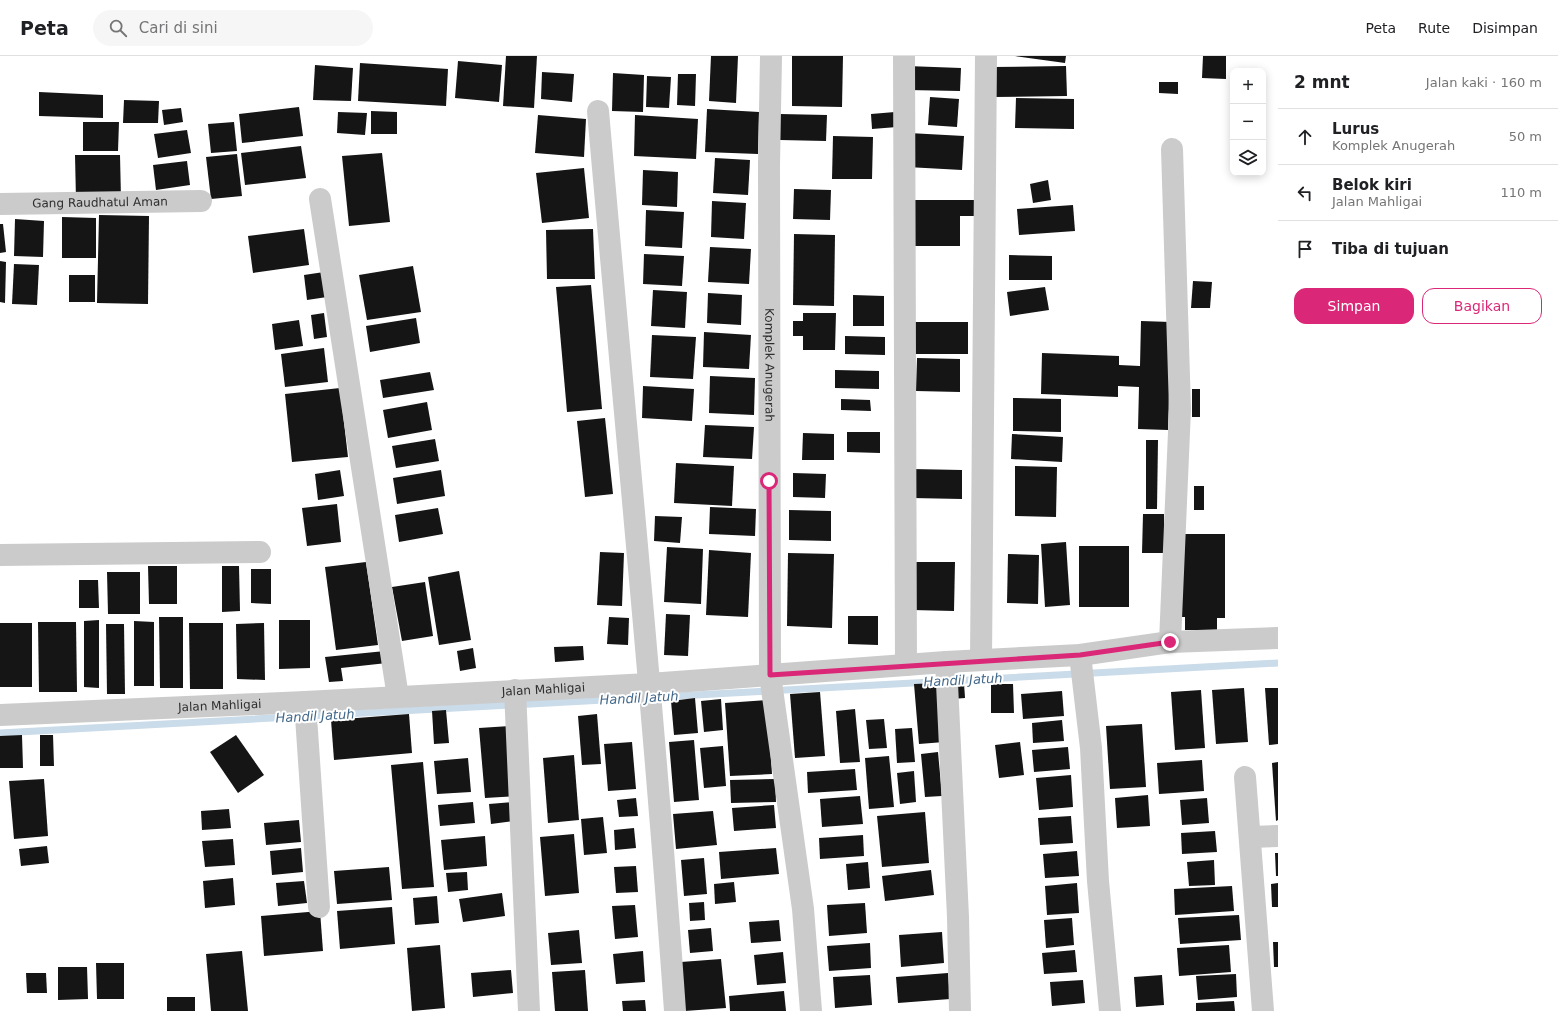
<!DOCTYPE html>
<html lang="id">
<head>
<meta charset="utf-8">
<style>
  body { margin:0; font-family:"DejaVu Sans",sans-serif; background:#f6f6f6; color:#202124 }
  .controls { position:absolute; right:12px; top:12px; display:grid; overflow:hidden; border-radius:8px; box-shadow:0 2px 10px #0003 }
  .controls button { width:36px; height:36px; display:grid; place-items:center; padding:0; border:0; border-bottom:1px solid #e0e0e0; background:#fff; color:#202124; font:20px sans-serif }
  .stop { position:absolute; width:12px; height:12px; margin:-9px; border:3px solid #db2777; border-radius:50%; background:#fff }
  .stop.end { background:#db2777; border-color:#fff; box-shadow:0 1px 4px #0008 }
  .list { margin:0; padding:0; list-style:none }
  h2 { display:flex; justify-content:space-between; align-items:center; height:52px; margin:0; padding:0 16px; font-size:17px }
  h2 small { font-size:13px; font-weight:400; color:#757577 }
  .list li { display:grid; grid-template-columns:26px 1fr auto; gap:12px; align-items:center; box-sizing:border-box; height:56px; padding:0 16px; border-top:1px solid #e0e0e0 }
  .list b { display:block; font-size:15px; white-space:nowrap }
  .list p { margin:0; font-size:13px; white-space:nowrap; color:#757577 }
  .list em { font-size:13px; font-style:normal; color:#757577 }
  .actions { display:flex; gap:8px; padding:12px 16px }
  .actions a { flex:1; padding:9px 0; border:1px solid #db2777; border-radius:12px; text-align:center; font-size:14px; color:#db2777 }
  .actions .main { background:#db2777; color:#fff }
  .icon { flex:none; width:22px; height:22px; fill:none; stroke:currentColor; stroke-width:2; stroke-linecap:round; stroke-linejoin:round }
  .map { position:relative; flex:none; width:1278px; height:955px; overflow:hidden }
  header { display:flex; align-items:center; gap:24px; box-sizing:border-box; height:56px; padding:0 20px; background:#fff; border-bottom:1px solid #e0e0e0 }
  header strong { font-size:19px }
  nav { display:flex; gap:22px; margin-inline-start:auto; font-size:14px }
  .search { width:280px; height:36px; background:#f6f6f6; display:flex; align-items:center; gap:10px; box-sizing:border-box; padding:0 14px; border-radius:22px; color:#757577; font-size:15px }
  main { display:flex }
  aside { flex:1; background:#fff }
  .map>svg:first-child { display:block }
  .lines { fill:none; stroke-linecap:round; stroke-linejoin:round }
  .stream { stroke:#cadbe9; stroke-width:7 }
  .building { fill:#151515 }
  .minor { stroke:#cbcbcb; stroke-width:22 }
  .route { stroke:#db2777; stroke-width:5 }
  .labels { text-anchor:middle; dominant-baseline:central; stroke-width:4; stroke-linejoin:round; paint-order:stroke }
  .street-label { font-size:12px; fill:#2e2e2e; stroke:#fff }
  .water-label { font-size:13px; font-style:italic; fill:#42688a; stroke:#fff }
</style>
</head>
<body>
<header>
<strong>Peta</strong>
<div class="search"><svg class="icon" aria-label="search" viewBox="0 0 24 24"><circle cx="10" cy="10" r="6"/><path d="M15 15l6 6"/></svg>Cari di sini</div>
<nav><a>Peta</a><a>Rute</a><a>Disimpan</a></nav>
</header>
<main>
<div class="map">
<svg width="1278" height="955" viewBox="0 0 1278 955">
  <rect width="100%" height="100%" fill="#fff"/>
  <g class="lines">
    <path class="stream" d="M0,677L1278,607"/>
  </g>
  <g class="building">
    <path d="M506,0H537L534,52L503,50Z"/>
    <path d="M711,0H738L736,47L709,45Z"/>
    <path d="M792,0H843L842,51L792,50Z"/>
    <path d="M1015,0H1066L1065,7Z"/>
    <path d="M1203,0H1226V23L1202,22Z"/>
    <path d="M458,5L502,9L499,46L455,42Z"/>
    <path d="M360,7L448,13L446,50L358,45Z"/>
    <path d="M315,9L353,12L351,45L313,44Z"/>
    <path d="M907,10L961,12L960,35L907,34Z"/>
    <path d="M1066,10L1067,40L994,41L993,11Z"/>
    <path d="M542,16L574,18L572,46L541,43Z"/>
    <path d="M613,17L644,19L643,56L612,55Z"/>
    <path d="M678,18H696L695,50L677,49Z"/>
    <path d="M647,20L671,21L669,52L646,51Z"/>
    <path d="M1159,26H1178V38L1159,37Z"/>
    <path d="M39,36L103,39V62L39,60Z"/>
    <path d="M930,41L959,43L957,71L928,69Z"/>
    <path d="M1016,42L1074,43V73L1015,72Z"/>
    <path d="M124,44L159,45L158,67H123Z"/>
    <path d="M299,51L303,80L242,87L239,58Z"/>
    <path d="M181,52L183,66L164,69L162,54Z"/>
    <path d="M707,53L759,56L758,98L705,96Z"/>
    <path d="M371,55L397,56V78H371Z"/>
    <path d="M338,56L367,57L365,79L337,77Z"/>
    <path d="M895,56L897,71L872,73L871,58Z"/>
    <path d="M780,58L827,59L826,85L780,84Z"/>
    <path d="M538,59L586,63L584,101L535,97Z"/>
    <path d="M635,59L698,63L696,103L634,100Z"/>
    <path d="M83,66H119L118,95H83Z"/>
    <path d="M234,66L237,95L211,97L208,68Z"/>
    <path d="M187,74L191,97L158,102L154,78Z"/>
    <path d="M909,77L964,80L962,114L907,111Z"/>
    <path d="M833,80L873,81L872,123H832Z"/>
    <path d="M301,90L306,122L245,129L241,97Z"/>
    <path d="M382,97L390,166L349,170L342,100Z"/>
    <path d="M237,98L242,140L211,143L206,101Z"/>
    <path d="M75,99H120L121,143L76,144Z"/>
    <path d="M715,102L750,104L748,139L713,137Z"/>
    <path d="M187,105L190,129L156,134L153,109Z"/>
    <path d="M584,112L589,162L542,167L536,117Z"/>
    <path d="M643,114L678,116L677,151L642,149Z"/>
    <path d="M1048,124L1051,144L1033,147L1030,128Z"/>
    <path d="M794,133L831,134L830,164L793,163Z"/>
    <path d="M907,144H975V160H960V190H907Z"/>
    <path d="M712,145L746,147L744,183L711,181Z"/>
    <path d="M1073,149L1075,175L1019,179L1017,153Z"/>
    <path d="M646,154L684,156L682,192L645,190Z"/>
    <path d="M99,159L149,160L148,248L97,247Z"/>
    <path d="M62,161L96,162V202H62Z"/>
    <path d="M15,163L44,165L43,201L14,200Z"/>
    <path d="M0,168H3L6,196L0,197Z"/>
    <path d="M304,173L309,209L253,217L248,180Z"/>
    <path d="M593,173L595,223H547L546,174Z"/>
    <path d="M794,178L835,179L834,250L793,249Z"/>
    <path d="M710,191L751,193L749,228L708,226Z"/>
    <path d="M644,198L684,200L682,230L643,228Z"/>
    <path d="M1009,199L1052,200V224H1009Z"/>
    <path d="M0,205L6,206L5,247L0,246Z"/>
    <path d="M14,208L39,209L37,249L12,248Z"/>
    <path d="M413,210L421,256L367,264L359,219Z"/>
    <path d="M324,216L327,241L307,244L304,219Z"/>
    <rect x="69" y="219" width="26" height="27"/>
    <path d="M1193,225L1212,226L1210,252H1191Z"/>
    <path d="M591,229L602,353L567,356L556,231Z"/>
    <path d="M1045,231L1049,254L1010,260L1007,236Z"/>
    <path d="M653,234L687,236L685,272L651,270Z"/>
    <path d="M708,237L742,239L741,269L707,267Z"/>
    <path d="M853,239L884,240V270H853Z"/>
    <path d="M324,257L327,281L314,283L311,259Z"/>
    <path d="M803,257H836L835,294H803V280H793V265H803Z"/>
    <path d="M416,262L420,287L370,296L366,270Z"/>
    <path d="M299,264L303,290L275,294L272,268Z"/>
    <path d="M1141,265L1171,266L1168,374L1138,373L1139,331L1118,330V341L1041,338L1042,297L1119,300V309L1140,310Z"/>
    <rect x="915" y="266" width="53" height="32"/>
    <path d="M704,276L751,279L749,313L703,311Z"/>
    <path d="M652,279L696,281L693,323L650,321Z"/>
    <path d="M845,280L885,281V299L845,298Z"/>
    <path d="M324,292L328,326L285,331L281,298Z"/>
    <path d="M917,302L960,303V336L916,335Z"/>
    <path d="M835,314L879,315V333L835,332Z"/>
    <path d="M430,316L434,334L383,342L380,324Z"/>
    <path d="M710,320L755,322L754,359L709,357Z"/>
    <path d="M643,330L694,333L692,365L642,362Z"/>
    <path d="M340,332L348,401L292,406L285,338Z"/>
    <rect x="1192" y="333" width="8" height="28"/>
    <path d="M1013,342L1061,343V376L1013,375Z"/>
    <path d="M841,343L870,344L871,355L841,354Z"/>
    <path d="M427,346L432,374L388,382L383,354Z"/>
    <path d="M605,362L613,438L585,441L577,365Z"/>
    <path d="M705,369L754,371L752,403L703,401Z"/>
    <path d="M847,376H880V397L847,396Z"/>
    <path d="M803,377L834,378V404H802Z"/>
    <path d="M1012,378L1063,381L1062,406L1011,403Z"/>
    <path d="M435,383L439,405L396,412L392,390Z"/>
    <path d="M1146,384H1158L1157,453H1146Z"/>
    <path d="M676,407L734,410L732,450L674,447Z"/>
    <path d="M1015,410L1057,411L1056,461L1015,460Z"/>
    <path d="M912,413L962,414V443L912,442Z"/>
    <path d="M340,414L344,440L318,444L315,418Z"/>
    <path d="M441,414L445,440L397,448L393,422Z"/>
    <path d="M793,417L826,418L825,442L793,441Z"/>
    <rect x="1194" y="430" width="10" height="24"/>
    <path d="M337,448L341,486L307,490L302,452Z"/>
    <path d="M710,451L756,453L755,480L709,478Z"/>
    <path d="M438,452L443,478L399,486L395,459Z"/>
    <path d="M789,454L831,455V485L789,484Z"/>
    <path d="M1143,458H1164V497H1142Z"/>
    <path d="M655,460L682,461L680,487L654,485Z"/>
    <path d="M1182,478H1225V562H1217V574H1185V561H1181Z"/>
    <path d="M1066,486L1070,549L1045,551L1041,488Z"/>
    <rect x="1079" y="490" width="50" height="61"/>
    <path d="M667,491L703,493L701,548L664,546Z"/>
    <path d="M709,494L751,497L748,561L706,559Z"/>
    <path d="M600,496L624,497L622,550L597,549Z"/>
    <path d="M788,497L834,498L832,572L787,570Z"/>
    <path d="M1008,498L1039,499L1038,548L1007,547Z"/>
    <path d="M366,506L378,589L336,594L325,511Z"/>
    <path d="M913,506H955L954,555L912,554Z"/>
    <path d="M148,510H177V548H149Z"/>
    <path d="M222,510H239L240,555L222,556Z"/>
    <path d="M251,513H271V548L251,547Z"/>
    <path d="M459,515L471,584L439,589L428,521Z"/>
    <path d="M107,516H140V558H108Z"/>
    <path d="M79,524H98L99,552H79Z"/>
    <path d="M425,526L433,580L402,585L392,531Z"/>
    <path d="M666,558L690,559L688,600L664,599Z"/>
    <path d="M848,560H878V589L848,588Z"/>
    <path d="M159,561H183V632H160Z"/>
    <path d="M609,561L629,562L628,589L607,588Z"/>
    <path d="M99,564V632L84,631V565Z"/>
    <path d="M279,564H310V612L279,613Z"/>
    <path d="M134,565L154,566V630H134Z"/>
    <path d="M38,566H76L77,636H39Z"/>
    <rect x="0" y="567" width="32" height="64"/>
    <path d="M189,567H223V633H190Z"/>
    <path d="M264,567L265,624L237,623L236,568Z"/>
    <path d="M106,568H124L125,638H107Z"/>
    <path d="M583,590L584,604L555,606L554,591Z"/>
    <path d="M473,592L476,612L460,615L457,595Z"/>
    <path d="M385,595L387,607L341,612L343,625L329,626L325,601Z"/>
    <path d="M939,627L944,686L919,688L914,628Z"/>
    <path d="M964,627L965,642L952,643L951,628Z"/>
    <path d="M991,628H1013L1014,657H991Z"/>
    <path d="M1244,632L1248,686L1216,688L1212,634Z"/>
    <path d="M1265,632H1278V688L1269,689Z"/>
    <path d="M1201,634L1205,692L1175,694L1171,636Z"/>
    <path d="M1062,635L1064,660L1023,663L1021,638Z"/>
    <path d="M820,636L825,700L795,702L790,638Z"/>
    <path d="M695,642L698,677L674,679L671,645Z"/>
    <path d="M721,643L723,674L704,676L701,645Z"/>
    <path d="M767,644L772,718L730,720L725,647Z"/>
    <path d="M855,653L860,706L840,707L836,655Z"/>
    <path d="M446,654L449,687L434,688L432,655Z"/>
    <path d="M409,658L412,697L334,704L331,664Z"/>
    <path d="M597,658L601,708L582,709L578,660Z"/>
    <path d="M884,663L887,692L869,693L866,664Z"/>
    <path d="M1062,664L1064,685L1033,687L1032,667Z"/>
    <path d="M1142,668L1146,731L1110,733L1106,670Z"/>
    <path d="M511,670L517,740L485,742L479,672Z"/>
    <path d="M912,672L915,706L897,707L895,673Z"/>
    <path d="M22,679L23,712H0V680Z"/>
    <path d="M40,679H53L54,710H40Z"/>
    <path d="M236,679L264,719L238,737L210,696Z"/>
    <path d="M694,684L699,744L674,746L669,686Z"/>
    <path d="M632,686L636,733L608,735L604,688Z"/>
    <path d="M1020,686L1024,719L999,722L995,689Z"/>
    <path d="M723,690L726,730L704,732L700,692Z"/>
    <path d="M1068,691L1070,713L1034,716L1032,694Z"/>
    <path d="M938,696L942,740L925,741L921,698Z"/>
    <path d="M574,699L579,764L548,767L543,702Z"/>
    <path d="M889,700L894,751L869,753L865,702Z"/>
    <path d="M468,702L471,736L437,738L434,705Z"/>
    <path d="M1202,704L1204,735L1159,738L1157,707Z"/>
    <path d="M423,706L434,831L402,833L391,709Z"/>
    <path d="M1278,706V764L1276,765L1272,707Z"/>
    <path d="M855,713L857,734L808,737L807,716Z"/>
    <path d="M914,715L916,746L900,748L897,717Z"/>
    <path d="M1071,719L1073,751L1039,754L1036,722Z"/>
    <path d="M44,723L48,780L14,783L9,725Z"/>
    <path d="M775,723L776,746L731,747L730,724Z"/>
    <path d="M1148,739L1150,770L1117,772L1115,742Z"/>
    <path d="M860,740L863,768L822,771L820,743Z"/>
    <path d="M636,742L638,760L619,761L617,744Z"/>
    <path d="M1207,742L1209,767L1182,769L1180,744Z"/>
    <path d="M473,746L475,767L440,770L438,749Z"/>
    <path d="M512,746L514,765L491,768L489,748Z"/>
    <path d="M774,749L776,772L734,775L732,752Z"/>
    <path d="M229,753L231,772L202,774L201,755Z"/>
    <path d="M713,755L717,789L676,793L673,758Z"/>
    <path d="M925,756L929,807L882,811L877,760Z"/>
    <path d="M1071,760L1073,787L1040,789L1038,762Z"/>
    <path d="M603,761L607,797L584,799L581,763Z"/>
    <path d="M299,764L301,786L266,789L264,767Z"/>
    <path d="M634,772L636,792L615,794L614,774Z"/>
    <path d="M1215,775L1217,796L1182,798L1181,777Z"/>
    <path d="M574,778L579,837L545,840L540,781Z"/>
    <path d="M863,779L864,800L820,803L819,782Z"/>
    <path d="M485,780L487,810L444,814L441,784Z"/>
    <path d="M233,783L235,809L205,811L202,785Z"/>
    <path d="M47,790L49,807L21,810L19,793Z"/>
    <path d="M301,792L303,816L272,819L270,795Z"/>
    <path d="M776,792L779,818L721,823L719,796Z"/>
    <path d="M1077,795L1079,820L1045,822L1043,798Z"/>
    <path d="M1275,797H1278V820H1276Z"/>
    <path d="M704,802L707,838L684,840L681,804Z"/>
    <path d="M1214,804L1215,829L1189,830L1187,806Z"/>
    <path d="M868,806L870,832L848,834L846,808Z"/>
    <path d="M636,810L638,836L616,837L614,811Z"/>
    <path d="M389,811L392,844L337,848L334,815Z"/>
    <path d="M931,814L934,839L885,845L882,820Z"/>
    <path d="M467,816L468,834L448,836L446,817Z"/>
    <path d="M233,822L235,849L205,852L203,825Z"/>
    <path d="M304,825L307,847L278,850L276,827Z"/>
    <path d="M734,826L736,846L715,848L714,828Z"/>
    <path d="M1077,827L1079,857L1047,859L1045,830Z"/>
    <path d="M1278,827V851H1272L1271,828Z"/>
    <path d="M1232,830L1234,855L1175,859L1174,833Z"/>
    <path d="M502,837L505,860L463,866L459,843Z"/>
    <path d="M437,840L439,867L415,869L413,842Z"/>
    <path d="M704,846L705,864L690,865L689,847Z"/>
    <path d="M865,847L867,877L829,880L827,849Z"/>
    <path d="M635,849L638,881L615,883L612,850Z"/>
    <path d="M392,851L395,888L340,893L337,855Z"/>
    <path d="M320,855L323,895L264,900L261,860Z"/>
    <path d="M1239,859L1241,884L1180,888L1178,862Z"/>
    <path d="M1072,862L1074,889L1046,892L1044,864Z"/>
    <path d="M779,864L781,885L751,887L749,866Z"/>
    <path d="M711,872L713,895L690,897L688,874Z"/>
    <path d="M579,874L582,907L551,909L548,877Z"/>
    <path d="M942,876L944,907L901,911L899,879Z"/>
    <path d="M1273,886H1278V911H1274Z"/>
    <path d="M870,887L871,912L829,915L827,890Z"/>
    <path d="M440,889L445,952L412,955L407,892Z"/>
    <path d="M1229,889L1231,916L1179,920L1177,892Z"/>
    <path d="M1075,894L1077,916L1044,918L1042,897Z"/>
    <path d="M242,895L248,955H211L206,898Z"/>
    <path d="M643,895L645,926L616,928L613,898Z"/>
    <path d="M783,896L786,927L757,929L754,899Z"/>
    <path d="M721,903L726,952L685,955L681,906Z"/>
    <path d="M96,907H124V943H97Z"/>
    <path d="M58,911H87L88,943L58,944Z"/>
    <path d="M511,914L513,937L473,941L471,917Z"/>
    <path d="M585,914L588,955H555L552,916Z"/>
    <path d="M26,917H46L47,937H27Z"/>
    <path d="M948,917L950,943L898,947L896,921Z"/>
    <path d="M1236,918L1237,941L1198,944L1196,920Z"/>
    <path d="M870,919L872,949L835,952L833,921Z"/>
    <path d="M1162,919L1164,949L1136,951L1134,921Z"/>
    <path d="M1083,924L1085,947L1052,950L1050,926Z"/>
    <path d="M784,935L786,955H730L729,940Z"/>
    <rect x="167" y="941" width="28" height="14"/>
    <path d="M645,944L646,955H623L622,945Z"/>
    <path d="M1234,945L1235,955H1196V947Z"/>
  </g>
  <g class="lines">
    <g class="minor">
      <path id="s1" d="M771,0L769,109L770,619L803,853L811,955"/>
      <path d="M904,0L906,609"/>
      <path d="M598,55C624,355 654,655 675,955"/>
      <path d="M320,143L398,641"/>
      <path id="s2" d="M0,148L201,145"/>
      <path d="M0,499L260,496"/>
      <path d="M1170,586L1180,353L1172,93"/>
      <path d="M1080,599L1091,692L1098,825L1110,955"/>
      <path d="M981,604L986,0"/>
      <path d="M946,606L958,861L960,955"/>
      <path d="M515,634L529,955"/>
      <path d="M305,646L319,851"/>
      <path id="s3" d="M0,659L305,646L649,628L946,606L1080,599L1170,586L1278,582"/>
      <path d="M1245,721L1263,955"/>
      <path d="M1250,781L1278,780"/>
    </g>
  </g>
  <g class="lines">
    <path class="route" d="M769,425L770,619L1080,599L1170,586"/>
  </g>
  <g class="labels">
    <g class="street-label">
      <text stroke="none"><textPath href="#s2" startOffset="100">Gang Raudhatul Aman</textPath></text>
      <text stroke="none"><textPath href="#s1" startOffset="309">Komplek Anugerah</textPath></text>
      <text stroke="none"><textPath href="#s3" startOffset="544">Jalan Mahligai</textPath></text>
      <text stroke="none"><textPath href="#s3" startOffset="220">Jalan Mahligai</textPath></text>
    </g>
    <g class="water-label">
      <text transform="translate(963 624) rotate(-3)">Handil Jatuh</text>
      <text transform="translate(639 642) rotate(-3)">Handil Jatuh</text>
      <text transform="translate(315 660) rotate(-3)">Handil Jatuh</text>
    </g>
  </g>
</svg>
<div class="controls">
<button>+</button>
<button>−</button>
<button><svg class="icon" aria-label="layers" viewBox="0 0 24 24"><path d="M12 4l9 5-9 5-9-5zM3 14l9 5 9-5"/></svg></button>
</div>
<div class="stop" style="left:769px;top:425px"></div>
<div class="stop end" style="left:1170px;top:586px"></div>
</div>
<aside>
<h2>2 mnt<small>Jalan kaki · 160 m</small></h2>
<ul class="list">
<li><svg class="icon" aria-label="ahead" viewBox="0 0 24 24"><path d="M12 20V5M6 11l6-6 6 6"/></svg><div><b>Lurus</b><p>Komplek Anugerah</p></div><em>50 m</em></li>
<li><svg class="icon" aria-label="left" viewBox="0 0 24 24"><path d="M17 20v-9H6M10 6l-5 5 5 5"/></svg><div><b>Belok kiri</b><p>Jalan Mahligai</p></div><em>110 m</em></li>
<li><svg class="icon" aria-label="arrive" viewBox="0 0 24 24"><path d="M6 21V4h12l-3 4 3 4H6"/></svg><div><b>Tiba di tujuan</b></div></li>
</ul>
<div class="actions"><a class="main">Simpan</a><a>Bagikan</a></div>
</aside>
</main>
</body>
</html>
